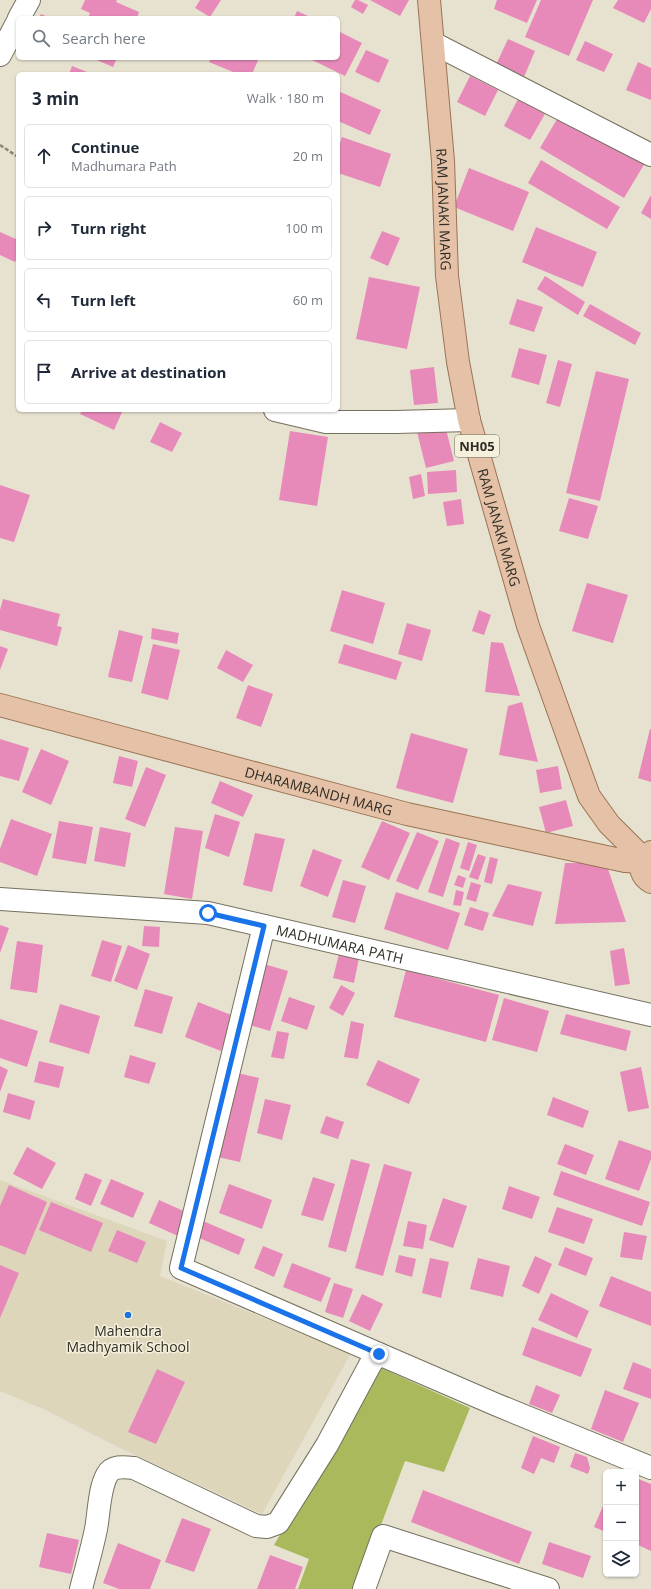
<!DOCTYPE html>
<html lang="en">
<head>
<meta charset="utf-8">
<style>
  body { margin:0; font-family:"Open Sans",sans-serif; background:#f6f6f7; color:#1f2937 }
  .controls { position:absolute; right:12px; bottom:12px; display:grid; overflow:hidden; border-radius:6px; box-shadow:0 1px 3px #0004 }
  .controls button { width:36px; height:36px; display:grid; place-items:center; padding:0; border:0; border-bottom:1px solid #e0e1e3; background:#fff; color:#1f2937; font:20px sans-serif }
  .stop { position:absolute; width:12px; height:12px; margin:-9px; border:3px solid #1a73e8; border-radius:50%; background:#fff }
  .stop.end { background:#1a73e8; border-color:#fff; box-shadow:0 1px 4px #0008 }
  .list { margin:0; padding:0; list-style:none }
  h2 { display:flex; justify-content:space-between; align-items:center; height:52px; margin:0; padding:0 16px; font-size:17px }
  h2 small { font-size:13px; font-weight:400; color:#747a83 }
  .list li { display:grid; grid-template-columns:26px 1fr auto; gap:12px; align-items:center; box-sizing:border-box; height:64px; margin:0 8px 8px; padding:0 8px; border:1px solid #e0e1e3; border-radius:6px }
  .list b { display:block; font-size:15px; white-space:nowrap }
  .list p { margin:0; font-size:13px; white-space:nowrap; color:#747a83 }
  .list em { font-size:13px; font-style:normal; color:#747a83 }
  .icon { flex:none; width:22px; height:22px; fill:none; stroke:currentColor; stroke-width:2; stroke-linecap:round; stroke-linejoin:round }
  .map { position:relative; flex:none; width:651px; height:1589px; overflow:hidden }
  .search { position:absolute; background:#fff; box-shadow:0 1px 3px #0004; left:16px; top:16px; width:324px; height:44px; display:flex; align-items:center; gap:10px; box-sizing:border-box; padding:0 14px; border-radius:6px; color:#747a83; font-size:15px }
  .panel { position:absolute; background:#fff; box-shadow:0 1px 3px #0004; left:16px; top:72px; width:324px; height:340px; border-radius:6px }
  .map>svg:first-child { display:block }
  .built { fill:#ddd6bb }
  .park { fill:#aab95b }
  .building { fill:#e78aba }
  .lines { fill:none; stroke-linecap:round; stroke-linejoin:round }
  .minor-casing { stroke:#74705e; stroke-width:24 }
  .major-casing { stroke:#9a7354; stroke-width:24 }
  .path { stroke:#898578; stroke-width:2.5; stroke-dasharray:4 2; stroke-linecap:butt }
  .minor { stroke:#fff; stroke-width:22 }
  .major { stroke:#e5c2a7; stroke-width:22 }
  .route { stroke:#1a73e8; stroke-width:5 }
  .poi-dot { fill:#2072dd; stroke:#f5f0dc; stroke-width:1.5 }
  .labels { text-anchor:middle; dominant-baseline:central; stroke-width:3; stroke-linejoin:round; paint-order:stroke }
  .shield { fill:#f5f0dc; stroke:#6a685c; stroke-width:1 }
  .shield-label { font-size:13px; font-weight:bold; fill:#2f2d25 }
  .street-label { font-size:14px; fill:#2f2d25; stroke:#f5f0dc }
  .poi-label { font-size:14px; fill:#2f2d25; stroke:#f5f0dc }
</style>
</head>
<body>
<div class="map">
<svg width="651" height="1589" viewBox="0 0 651 1589">
  <rect width="100%" height="100%" fill="#e7e2cf"/>
  <path class="built" d="M0,1180L167,1241L160,1276L351,1353L262,1514L118,1447L43,1409L0,1391Z"/>
  <path class="park" d="M379,1367L470,1408L444,1472L405,1461L357,1589H298L309,1559L274,1545Z"/>
  <g class="building">
    <path d="M85,0H117L116,2L139,12L137,18H88L90,13L81,9Z"/>
    <path d="M200,0H221L210,17L195,8Z"/>
    <path d="M355,0H358L368,5L363,14L351,7Z"/>
    <path d="M370,0H409L400,16Z"/>
    <path d="M497,0H537L527,23L494,9Z"/>
    <path d="M541,0H593L569,56L525,37Z"/>
    <path d="M618,0H651V9L644,23L613,8Z"/>
    <path d="M297,11L312,18H294Z"/>
    <path d="M41,14L50,18H39Z"/>
    <path d="M338,31L362,43L345,76L308,58H338Z"/>
    <path d="M508,39L535,51L521,84L493,71Z"/>
    <path d="M585,41L613,54L604,72L576,60Z"/>
    <path d="M366,50L389,60L379,83L355,72Z"/>
    <path d="M92,58H117L113,67Z"/>
    <path d="M211,58H259L252,74H238L209,62Z"/>
    <path d="M638,62L651,68V100L626,90Z"/>
    <path d="M72,66L92,74H69Z"/>
    <path d="M470,76L498,90L485,116L457,102Z"/>
    <path d="M338,91L381,110L370,135L338,121Z"/>
    <path d="M518,99L545,114L530,140L504,126Z"/>
    <path d="M560,114L645,163L624,198L540,148Z"/>
    <path d="M342,137L391,154L380,187L338,173V150Z"/>
    <path d="M541,160L620,207L607,229L528,183Z"/>
    <path d="M469,168L529,192L513,231L454,207Z"/>
    <path d="M651,195V219L641,213Z"/>
    <path d="M536,227L597,252L583,287L522,262Z"/>
    <path d="M382,231L400,238L388,266L370,258Z"/>
    <path d="M0,232L18,240V255L15,262L0,255Z"/>
    <path d="M545,276L585,302L578,315L537,289Z"/>
    <path d="M369,277L420,287L407,349L356,339Z"/>
    <path d="M517,299L543,307L534,332L509,324Z"/>
    <path d="M590,304L641,333L635,345L583,316Z"/>
    <path d="M519,348L547,355L539,385L511,377Z"/>
    <path d="M558,360L572,364L560,407L546,403Z"/>
    <path d="M434,367L438,403L414,405L410,370Z"/>
    <path d="M596,371L629,379L600,501L566,493Z"/>
    <path d="M82,410H123L114,430L80,414Z"/>
    <path d="M160,422L182,433L172,452L150,442Z"/>
    <path d="M445,425L454,461L426,468L417,432Z"/>
    <path d="M290,431L328,437L317,506L279,500Z"/>
    <path d="M456,470L457,492L428,494L427,472Z"/>
    <path d="M421,474L425,496L413,499L409,477Z"/>
    <path d="M0,485L30,495L14,542L0,538Z"/>
    <path d="M569,498L598,506L588,539L559,531Z"/>
    <path d="M461,499L464,524L447,526L443,502Z"/>
    <path d="M587,583L628,595L613,643L572,631Z"/>
    <path d="M342,590L385,603L373,644L330,631Z"/>
    <path d="M3,599L60,614L57,626L62,627L57,646L0,630V610Z"/>
    <path d="M479,610L491,615L484,635L472,631Z"/>
    <path d="M407,623L431,630L422,661L398,654Z"/>
    <path d="M152,628L179,633L177,644L151,639Z"/>
    <path d="M119,630L143,636L132,682L108,677Z"/>
    <path d="M491,642L503,643L520,696L485,692Z"/>
    <path d="M153,644L180,650L168,700L141,693Z"/>
    <path d="M344,644L402,662L396,680L338,663Z"/>
    <path d="M0,646L8,649L0,670Z"/>
    <path d="M226,650L253,665L243,682L217,668Z"/>
    <path d="M248,685L273,694L261,727L236,718Z"/>
    <path d="M522,702L538,762L499,755L508,706Z"/>
    <path d="M650,729H651V782L638,778Z"/>
    <path d="M411,733L468,749L453,803L396,788Z"/>
    <path d="M0,739L29,748L19,781L0,776Z"/>
    <path d="M41,749L69,761L51,805L22,792Z"/>
    <path d="M119,756L138,761L132,787L113,783Z"/>
    <path d="M558,766L562,789L540,793L536,770Z"/>
    <path d="M146,767L166,775L145,827L125,819Z"/>
    <path d="M220,781L253,795L243,817L211,803Z"/>
    <path d="M566,800L573,826L546,833L539,807Z"/>
    <path d="M215,814L240,822L229,857L205,848Z"/>
    <path d="M11,819L52,834L37,876L0,862V849Z"/>
    <path d="M59,821L93,827L86,864L52,858Z"/>
    <path d="M382,821L410,833L389,880L361,867Z"/>
    <path d="M100,827L131,833L125,867L94,861Z"/>
    <path d="M175,827L203,831L192,899L164,894Z"/>
    <path d="M417,832L439,841L418,890L396,881Z"/>
    <path d="M255,833L285,839L272,892L243,885Z"/>
    <path d="M446,838L460,843L443,897L428,892Z"/>
    <path d="M468,842L477,845L469,871L460,868Z"/>
    <path d="M313,849L342,860L328,897L300,886Z"/>
    <path d="M478,854L486,857L478,880L469,877Z"/>
    <path d="M490,857L498,859L492,884L484,882Z"/>
    <path d="M565,863H606L626,922L555,924Z"/>
    <path d="M458,875L466,878L463,888L454,885Z"/>
    <path d="M343,880L366,886L355,923L332,917Z"/>
    <path d="M471,882L481,885L476,902L466,899Z"/>
    <path d="M508,884L542,892L533,926L492,916Z"/>
    <path d="M456,890L464,892L461,906L453,905Z"/>
    <path d="M396,892L460,913L448,950L384,929Z"/>
    <path d="M470,907L489,913L483,931L464,925Z"/>
    <path d="M0,925L9,928L0,953Z"/>
    <path d="M144,926L160,927L159,947L142,946Z"/>
    <path d="M102,940L122,946L111,982L91,976Z"/>
    <path d="M17,941L43,945L37,993L10,989Z"/>
    <path d="M128,945L150,954L137,990L114,981Z"/>
    <path d="M624,948L630,984L615,986L610,951Z"/>
    <path d="M339,954L359,958L354,983L333,978Z"/>
    <path d="M264,964L288,971L270,1031L246,1024Z"/>
    <path d="M406,970L499,995L486,1042L394,1017Z"/>
    <path d="M341,985L355,993L343,1016L329,1008Z"/>
    <path d="M145,989L173,997L162,1034L134,1026Z"/>
    <path d="M289,997L315,1006L307,1030L281,1021Z"/>
    <path d="M504,998L549,1011L537,1052L492,1040Z"/>
    <path d="M198,1002L234,1016L221,1051L185,1037Z"/>
    <path d="M60,1004L100,1016L89,1054L49,1042Z"/>
    <path d="M566,1014L631,1031L626,1051L560,1034Z"/>
    <path d="M0,1019L38,1031L27,1067L0,1058Z"/>
    <path d="M351,1021L364,1024L358,1059L344,1057Z"/>
    <path d="M277,1031L289,1033L284,1059L271,1057Z"/>
    <path d="M130,1055L156,1063L149,1084L124,1077Z"/>
    <path d="M378,1060L420,1079L409,1104L366,1085Z"/>
    <path d="M39,1061L64,1067L59,1088L34,1082Z"/>
    <path d="M0,1066L8,1070L0,1092Z"/>
    <path d="M641,1067L649,1108L628,1112L620,1072Z"/>
    <path d="M237,1073L259,1078L240,1162L217,1157Z"/>
    <path d="M8,1093L35,1101L30,1120L3,1112Z"/>
    <path d="M553,1097L589,1111L583,1128L547,1115Z"/>
    <path d="M265,1099L291,1105L282,1140L257,1133Z"/>
    <path d="M326,1116L344,1122L338,1139L320,1133Z"/>
    <path d="M619,1140L651,1151V1159L639,1191L605,1179Z"/>
    <path d="M565,1144L594,1155L586,1175L557,1164Z"/>
    <path d="M27,1147L56,1163L42,1189L13,1174Z"/>
    <path d="M351,1159L370,1164L346,1252L328,1247Z"/>
    <path d="M384,1164L412,1172L383,1276L355,1268Z"/>
    <path d="M561,1171L650,1202L642,1226L553,1195Z"/>
    <path d="M85,1173L102,1180L91,1206L75,1199Z"/>
    <path d="M313,1177L335,1184L323,1221L301,1215Z"/>
    <path d="M111,1179L144,1193L133,1218L100,1204Z"/>
    <path d="M229,1184L272,1200L262,1229L219,1213Z"/>
    <path d="M9,1185L47,1202L25,1255L0,1245V1206Z"/>
    <path d="M509,1186L540,1197L532,1219L502,1209Z"/>
    <path d="M443,1198L467,1206L453,1248L429,1240Z"/>
    <path d="M159,1200L188,1213L178,1236L149,1223Z"/>
    <path d="M51,1202L103,1223L91,1252L39,1230Z"/>
    <path d="M557,1207L593,1219L584,1244L548,1232Z"/>
    <path d="M203,1221L245,1239L239,1255L197,1237Z"/>
    <path d="M408,1221L427,1225L423,1249L403,1246Z"/>
    <path d="M117,1230L146,1242L137,1263L108,1251Z"/>
    <path d="M624,1232L647,1236L642,1260L620,1257Z"/>
    <path d="M263,1246L283,1254L274,1277L254,1268Z"/>
    <path d="M565,1247L593,1258L586,1276L558,1265Z"/>
    <path d="M399,1255L416,1259L412,1277L395,1272Z"/>
    <path d="M535,1256L552,1264L539,1294L522,1286Z"/>
    <path d="M430,1258L449,1262L441,1298L422,1293Z"/>
    <path d="M478,1258L510,1266L503,1297L470,1289Z"/>
    <path d="M292,1263L331,1278L321,1302L283,1287Z"/>
    <path d="M0,1265L19,1273L0,1318Z"/>
    <path d="M611,1276L651,1292V1326L599,1306Z"/>
    <path d="M334,1283L353,1289L343,1318L325,1312Z"/>
    <path d="M551,1293L589,1311L577,1338L538,1320Z"/>
    <path d="M362,1294L383,1304L370,1331L349,1321Z"/>
    <path d="M532,1327L592,1349L581,1377L522,1355Z"/>
    <path d="M633,1362L651,1369V1399L623,1389Z"/>
    <path d="M157,1369L185,1382L156,1444L128,1432Z"/>
    <path d="M536,1385L560,1395L552,1413L529,1404Z"/>
    <path d="M605,1390L639,1403L623,1442L591,1429Z"/>
    <path d="M533,1436L560,1447L554,1463L541,1458L534,1474L521,1468Z"/>
    <path d="M575,1453L587,1457L590,1468L588,1474L570,1467Z"/>
    <path d="M636,1478L651,1484V1551L636,1544Z"/>
    <path d="M423,1490L532,1532L519,1564L411,1522Z"/>
    <path d="M606,1499V1532L594,1527Z"/>
    <path d="M182,1518L211,1529L194,1572L165,1562Z"/>
    <path d="M47,1533L79,1540L71,1574L39,1567Z"/>
    <path d="M549,1542L591,1556L583,1578L542,1564Z"/>
    <path d="M118,1543L161,1560L150,1589H119L103,1583Z"/>
    <path d="M270,1555L303,1567L295,1589H257Z"/>
  </g>
  <g class="lines">
    <g class="minor-casing">
      <g id="minor">
        <path d="M19,18L29,0"/>
        <path d="M433,43L651,155"/>
        <path d="M0,55L18,21"/>
        <path d="M275,410L326,422H396L469,420"/>
        <path id="s1" d="M0,899L208,913L651,1015"/>
        <path d="M264,926L181,1268L379,1354"/>
        <path d="M81,1589C86,1569 92,1549 96,1529C99,1514 99,1489 107,1475C112,1465 125,1467 134,1468L256,1526L267,1527L278,1523L327,1445L371,1363L379,1354L497,1405L651,1468"/>
        <path d="M364,1589L383,1536L548,1589"/>
      </g>
    </g>
    <g class="major-casing">
      <g id="major">
        <path id="s2" d="M429,0L443,161L447,276L458,362L469,420L528,626L589,796L609,824L643,858"/>
        <path id="s3" d="M0,705L407,814L625,861L642,862"/>
        <path d="M651,852L643,858C639,868 641,876 651,882"/>
      </g>
    </g>
    <path class="path" d="M0,145L18,157"/>
    <use href="#minor" class="minor"/>
    <use href="#major" class="major"/>
  </g>
  <g class="lines">
    <path class="route" d="M208,913L264,926L181,1268L379,1354"/>
  </g>
  <circle class="poi-dot" cx="128" cy="1315" r="4"/>
  <g class="labels">
    <rect class="shield" x="455" y="435" width="44" height="22" rx="3"/>
    <g class="shield-label">
      <text x="477" y="446">NH05</text>
    </g>
    <g class="street-label">
      <text stroke="none"><textPath href="#s2" startOffset="210">RAM JANAKI MARG</textPath></text>
      <text stroke="none"><textPath href="#s2" startOffset="534">RAM JANAKI MARG</textPath></text>
      <text stroke="none"><textPath href="#s3" startOffset="330">DHARAMBANDH MARG</textPath></text>
      <text stroke="none"><textPath href="#s1" startOffset="344">MADHUMARA PATH</textPath></text>
    </g>
    <g class="poi-label">
      <text x="128" y="1330">Mahendra<tspan x="128" dy="16">Madhyamik School</tspan></text>
    </g>
  </g>
</svg>
<div class="controls">
<button>+</button>
<button>−</button>
<button><svg class="icon" aria-label="layers" viewBox="0 0 24 24"><path d="M12 4l9 5-9 5-9-5zM3 14l9 5 9-5"/></svg></button>
</div>
<div class="stop" style="left:208px;top:913px"></div>
<div class="stop end" style="left:379px;top:1354px"></div>
<div class="search"><svg class="icon" aria-label="search" viewBox="0 0 24 24"><circle cx="10" cy="10" r="6"/><path d="M15 15l6 6"/></svg>Search here</div>
<section class="panel">
<h2>3 min<small>Walk · 180 m</small></h2>
<ul class="list">
<li><svg class="icon" aria-label="ahead" viewBox="0 0 24 24"><path d="M12 20V5M6 11l6-6 6 6"/></svg><div><b>Continue</b><p>Madhumara Path</p></div><em>20 m</em></li>
<li><svg class="icon" aria-label="right" viewBox="0 0 24 24"><path d="M7 20v-9h11M14 6l5 5-5 5"/></svg><div><b>Turn right</b></div><em>100 m</em></li>
<li><svg class="icon" aria-label="left" viewBox="0 0 24 24"><path d="M17 20v-9H6M10 6l-5 5 5 5"/></svg><div><b>Turn left</b></div><em>60 m</em></li>
<li><svg class="icon" aria-label="arrive" viewBox="0 0 24 24"><path d="M6 21V4h12l-3 4 3 4H6"/></svg><div><b>Arrive at destination</b></div></li>
</ul>
</section>
</div>
</body>
</html>
